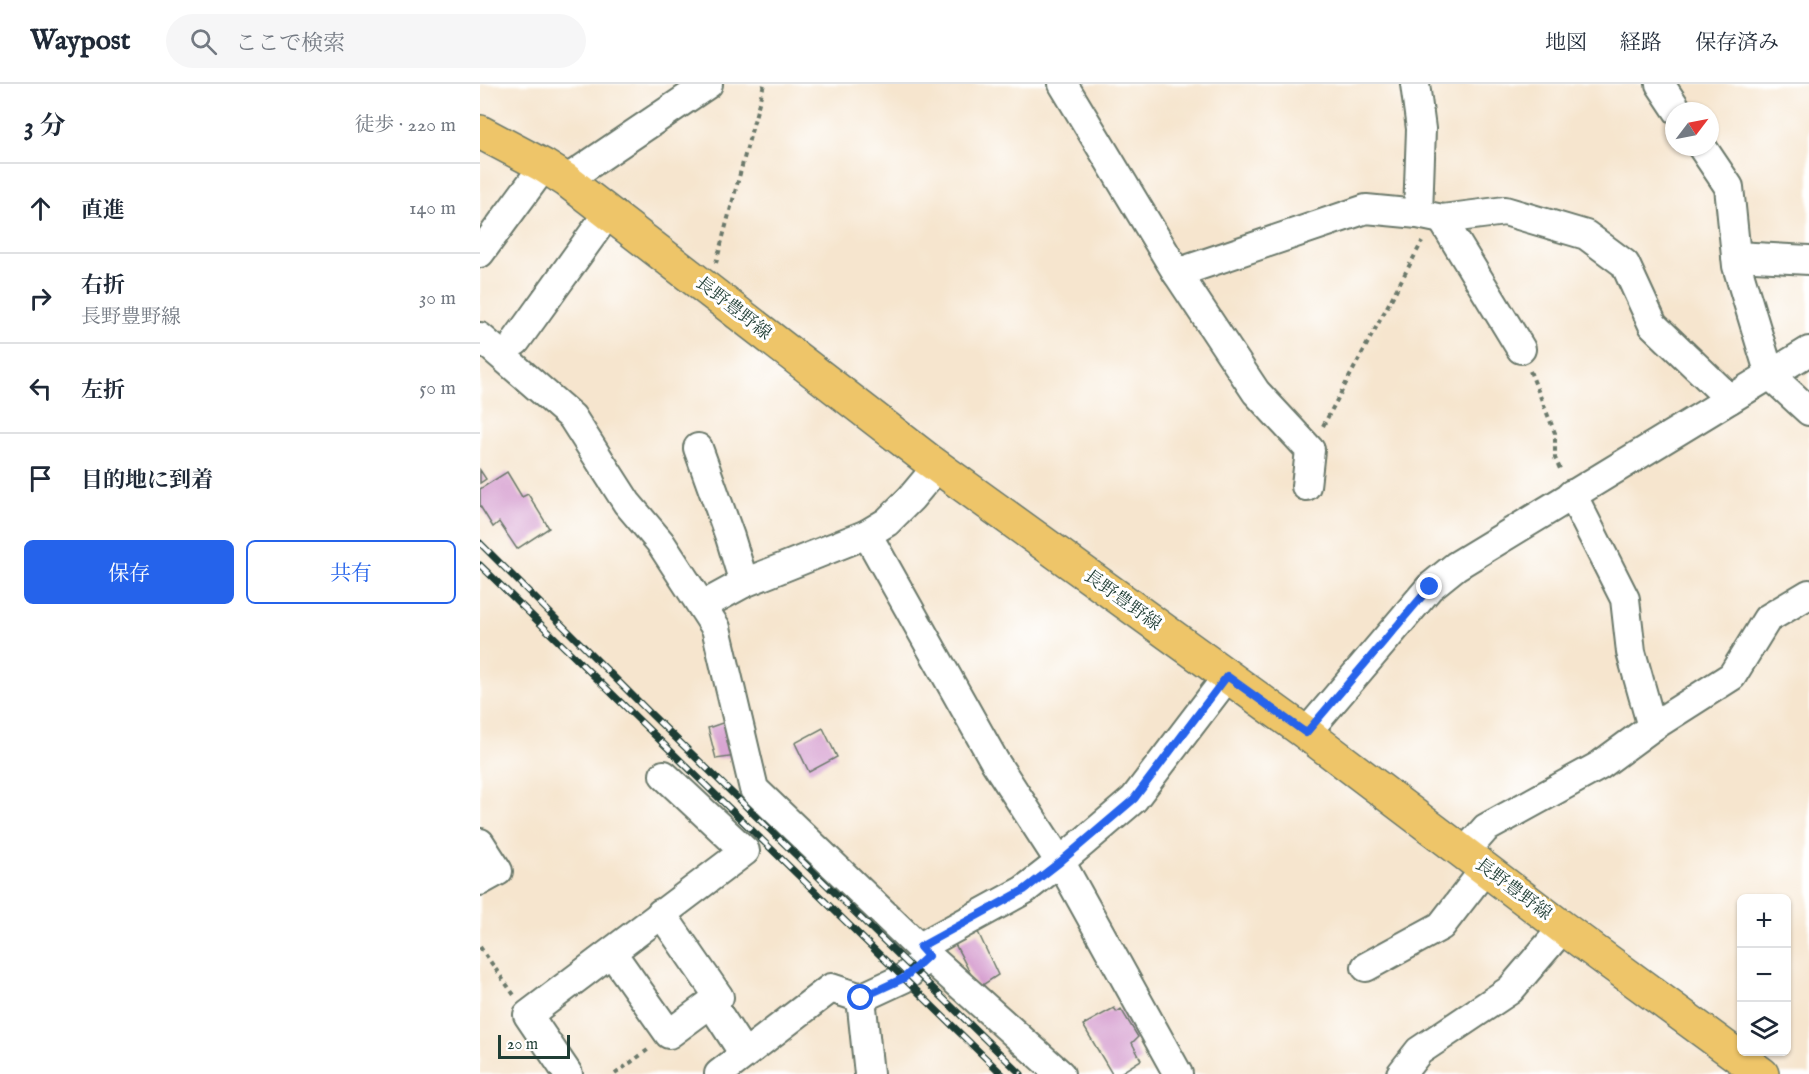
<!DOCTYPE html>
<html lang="ja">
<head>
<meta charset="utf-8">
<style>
  body { margin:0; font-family:"IM FELL English","Noto Serif JP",serif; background:#f6f6f7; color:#1f2937 }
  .controls { position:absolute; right:18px; bottom:18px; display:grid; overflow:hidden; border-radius:9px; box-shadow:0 2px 4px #0004 }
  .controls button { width:54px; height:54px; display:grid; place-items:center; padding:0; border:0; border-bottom:2px solid #e0e1e3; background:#fff; color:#1f2937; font:30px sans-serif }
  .compass { position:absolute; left:1185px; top:18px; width:54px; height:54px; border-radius:50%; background:#fff; box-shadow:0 2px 4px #0004; rotate:58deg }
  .scale { position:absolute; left:18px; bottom:15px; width:72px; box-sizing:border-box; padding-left:6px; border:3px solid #1f3d34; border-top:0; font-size:16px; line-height:21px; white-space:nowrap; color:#1f3d34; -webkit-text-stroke:4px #fff; paint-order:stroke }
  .stop { position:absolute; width:18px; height:18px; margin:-14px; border:4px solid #2563eb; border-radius:50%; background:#fff }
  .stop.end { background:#2563eb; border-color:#fff; box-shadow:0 2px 6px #0008 }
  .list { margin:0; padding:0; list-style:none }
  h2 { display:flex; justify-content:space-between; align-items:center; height:78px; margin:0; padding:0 24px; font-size:26px }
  h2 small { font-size:20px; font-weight:400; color:#747a83 }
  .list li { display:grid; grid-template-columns:39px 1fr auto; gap:18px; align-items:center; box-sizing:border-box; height:90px; padding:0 24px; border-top:2px solid #e0e1e3 }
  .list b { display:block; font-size:22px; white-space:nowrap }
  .list p { margin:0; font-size:20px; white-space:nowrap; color:#747a83 }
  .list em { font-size:20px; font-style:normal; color:#747a83 }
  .actions { display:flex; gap:12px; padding:18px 24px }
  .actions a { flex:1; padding:14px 0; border:2px solid #2563eb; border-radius:9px; text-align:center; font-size:21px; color:#2563eb }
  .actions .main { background:#2563eb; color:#fff }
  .icon { flex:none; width:33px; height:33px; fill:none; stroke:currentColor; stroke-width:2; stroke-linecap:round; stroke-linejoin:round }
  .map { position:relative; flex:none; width:1329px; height:990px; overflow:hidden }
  header { display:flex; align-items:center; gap:36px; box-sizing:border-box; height:84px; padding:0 30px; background:#fff; border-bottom:2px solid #e0e1e3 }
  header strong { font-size:28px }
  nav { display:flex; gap:33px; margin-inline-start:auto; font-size:21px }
  .search { width:420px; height:54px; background:#f6f6f7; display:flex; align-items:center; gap:15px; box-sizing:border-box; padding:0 21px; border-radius:33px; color:#747a83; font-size:22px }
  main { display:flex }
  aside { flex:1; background:#fff }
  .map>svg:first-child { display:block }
  .building { fill:#d59dcf }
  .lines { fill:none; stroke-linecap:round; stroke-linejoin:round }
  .minor-casing { stroke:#6a786a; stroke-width:32 }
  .major-casing { stroke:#6a786a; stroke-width:36 }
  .path { stroke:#6a786a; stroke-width:4; stroke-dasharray:4.5 4.5; stroke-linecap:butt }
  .minor { stroke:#fff; stroke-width:28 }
  .major { stroke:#eec569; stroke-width:33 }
  .rail-casing { stroke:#1f3d34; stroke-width:7 }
  .rail { stroke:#fff; stroke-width:4.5; stroke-dasharray:14; stroke-linecap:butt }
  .route { stroke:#2563eb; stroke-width:8 }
  .labels { text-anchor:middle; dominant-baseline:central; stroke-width:6; stroke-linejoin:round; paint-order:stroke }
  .street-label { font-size:18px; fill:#1f3d34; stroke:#fff }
</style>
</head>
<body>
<header>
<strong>Waypost</strong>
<div class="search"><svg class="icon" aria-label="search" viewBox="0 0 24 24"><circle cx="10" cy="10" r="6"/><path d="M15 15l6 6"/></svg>ここで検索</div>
<nav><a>地図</a><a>経路</a><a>保存済み</a></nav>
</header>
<main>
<aside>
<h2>3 分<small>徒歩 · 220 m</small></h2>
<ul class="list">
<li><svg class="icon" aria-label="ahead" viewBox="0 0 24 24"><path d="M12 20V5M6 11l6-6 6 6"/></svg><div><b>直進</b></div><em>140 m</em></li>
<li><svg class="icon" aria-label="right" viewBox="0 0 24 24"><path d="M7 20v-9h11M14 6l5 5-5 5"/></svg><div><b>右折</b><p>長野豊野線</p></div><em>30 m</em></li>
<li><svg class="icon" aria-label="left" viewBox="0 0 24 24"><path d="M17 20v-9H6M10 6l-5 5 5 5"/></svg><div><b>左折</b></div><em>50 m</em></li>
<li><svg class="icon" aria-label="arrive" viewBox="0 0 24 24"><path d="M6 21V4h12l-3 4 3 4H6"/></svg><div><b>目的地に到着</b></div></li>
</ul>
<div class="actions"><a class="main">保存</a><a>共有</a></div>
</aside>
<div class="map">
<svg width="1329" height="990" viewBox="0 0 1329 990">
  <rect width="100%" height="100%" fill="#fff"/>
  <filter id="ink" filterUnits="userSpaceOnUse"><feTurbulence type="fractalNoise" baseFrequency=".0167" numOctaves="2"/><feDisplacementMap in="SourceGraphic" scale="12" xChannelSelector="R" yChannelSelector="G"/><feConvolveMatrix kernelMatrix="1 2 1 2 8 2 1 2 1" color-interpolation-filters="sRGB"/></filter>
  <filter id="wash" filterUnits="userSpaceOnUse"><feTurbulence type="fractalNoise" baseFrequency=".008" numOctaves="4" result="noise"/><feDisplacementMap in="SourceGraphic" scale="24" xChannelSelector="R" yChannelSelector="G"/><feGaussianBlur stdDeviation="1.35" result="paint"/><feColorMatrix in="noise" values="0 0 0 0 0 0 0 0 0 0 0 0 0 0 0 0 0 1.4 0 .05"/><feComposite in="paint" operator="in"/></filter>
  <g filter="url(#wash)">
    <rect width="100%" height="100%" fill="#f6e5ce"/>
    <g id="blocks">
      <g class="building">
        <path d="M0,386L6,395L0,399Z"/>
        <path d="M27,388L42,413L48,410L69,444L37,465L19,438L13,443L0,422V405Z"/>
        <path d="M248,637L257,672L236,675L228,644Z"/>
        <path d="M343,644L357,673L329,688L315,659Z"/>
        <path d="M498,848L518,891L498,904L475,860Z"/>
        <path d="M634,924L637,928L641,925L658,953L652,959L661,976L639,990H632L603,941Z"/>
      </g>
    </g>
  </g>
  <g filter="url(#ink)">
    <use href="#blocks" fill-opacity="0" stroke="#6a786a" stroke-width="1.5"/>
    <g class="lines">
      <g class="minor-casing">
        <g id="minor">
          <path d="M583,0L697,189L776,308L830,366L826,402"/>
          <path d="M935,0L941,45L938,130"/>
          <path d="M1180,0L1198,27"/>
          <path d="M1222,63L1249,103L1257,182L1290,291L1329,327"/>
          <path d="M86,96L228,0"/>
          <path d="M962,135L1041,265"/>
          <path d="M0,169L64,82"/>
          <path d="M1256,172L1329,176"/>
          <path d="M697,189L886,125L938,130L962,135L1025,127L1106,151L1145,180L1173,241L1250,315"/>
          <path d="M0,253L92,333L147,419L180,458L236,544L274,705L448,872L580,990"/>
          <path d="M36,257L128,129"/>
          <path d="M218,364L250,453L264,499L222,522"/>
          <path d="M1092,410L1145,515L1151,568L1172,643"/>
          <path d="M387,450L515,678L585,786L698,990"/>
          <path d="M264,499L387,450L407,438L431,414L457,383"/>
          <path d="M826,649L950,503L976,482L1329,267"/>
          <path d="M0,759L18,787L0,797"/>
          <path d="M984,769L1006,744L1119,682L1172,643L1252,592L1287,535L1329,510"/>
          <path d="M440,863L544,806L580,778L654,715L747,593"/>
          <path d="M132,869L189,950L239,913L181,829"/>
          <path d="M886,883L961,842L1005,785"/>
          <path d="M381,914L424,894L448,872"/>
          <path d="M231,919L264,970"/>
          <path d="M88,990L48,931L265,767L184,691"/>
          <path d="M239,990L351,904L381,914L389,990"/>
          <path d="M921,990L939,967L1030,906L1083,844"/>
        </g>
      </g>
      <g class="major-casing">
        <path id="major" d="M0,48L64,82L86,96L447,375L826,649L1083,844L1282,990"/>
      </g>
      <g class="path">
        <path d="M236,179L284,0"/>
        <path d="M1050,287L1075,349V374L1081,387"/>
        <path d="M843,342L942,158"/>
        <path d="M0,863L34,911"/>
        <path d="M135,990L169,965"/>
      </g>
      <use href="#minor" class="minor"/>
      <use href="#major" class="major"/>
      <g class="rail-casing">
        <g id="rail">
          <path d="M0,459L172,631L541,990"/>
          <path d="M0,481L522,990"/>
        </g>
      </g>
      <use href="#rail" class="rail"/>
    </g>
  </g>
  <g class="lines" filter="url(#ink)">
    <path class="route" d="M381,914L424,894L448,872L440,863L544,806L580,778L654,715L747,592L826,649L950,503"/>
  </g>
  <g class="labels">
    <g class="street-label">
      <text transform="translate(253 225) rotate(38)">長野豊野線</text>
      <text transform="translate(642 517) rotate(36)">長野豊野線</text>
      <text transform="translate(1033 806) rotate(37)">長野豊野線</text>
    </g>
  </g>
</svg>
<div class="controls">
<button>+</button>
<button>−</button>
<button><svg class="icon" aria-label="layers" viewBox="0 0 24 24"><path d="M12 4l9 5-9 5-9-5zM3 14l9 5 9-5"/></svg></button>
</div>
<svg class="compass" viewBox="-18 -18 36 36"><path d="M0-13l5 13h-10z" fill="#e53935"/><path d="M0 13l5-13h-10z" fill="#747a83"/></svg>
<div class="scale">20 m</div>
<div class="stop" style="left:381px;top:914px"></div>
<div class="stop end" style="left:950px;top:503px"></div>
</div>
</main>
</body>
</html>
